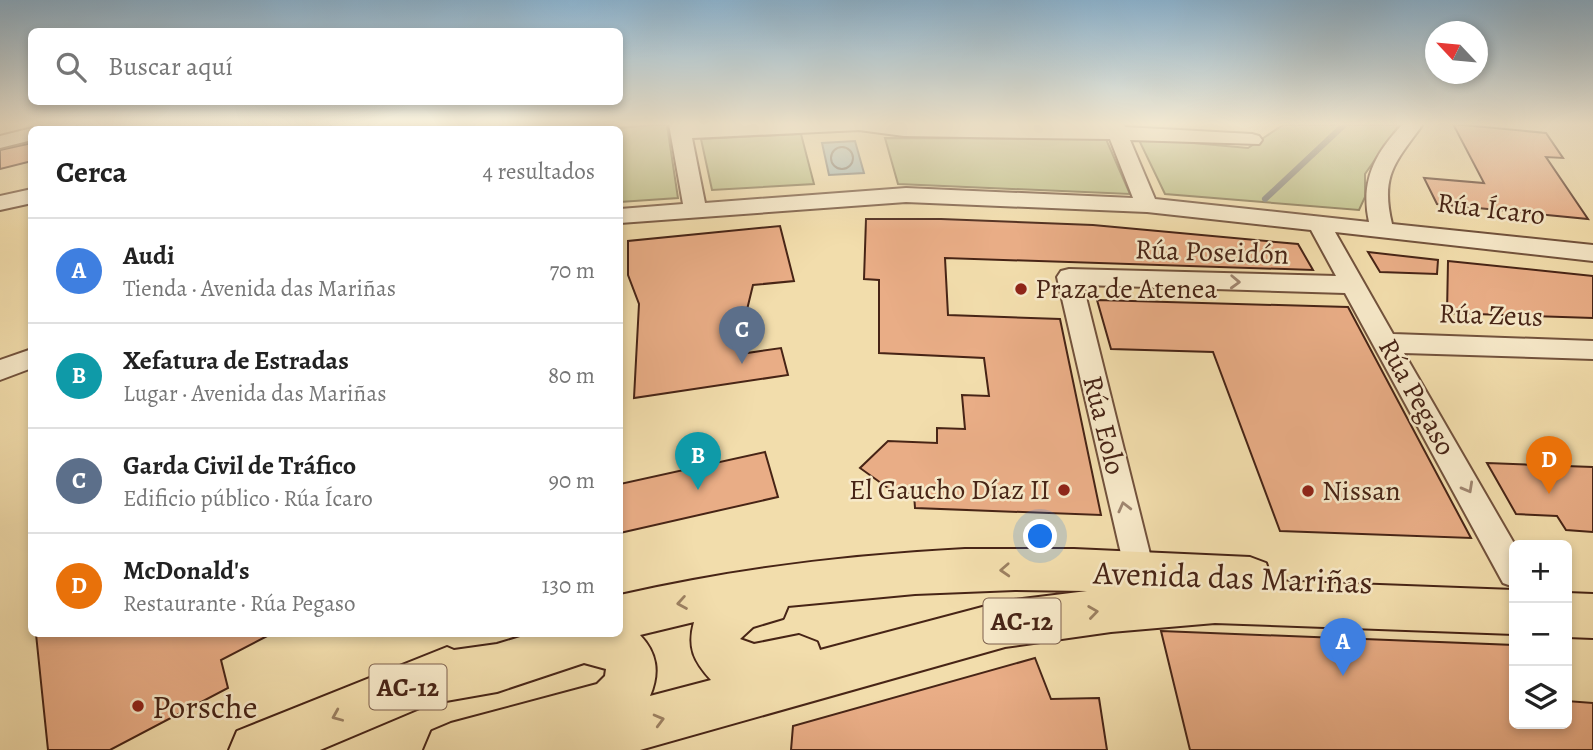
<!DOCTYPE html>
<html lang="es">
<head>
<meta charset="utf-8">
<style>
  body { margin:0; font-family:Alegreya,serif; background:#f6f6f6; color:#222 }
  .controls { position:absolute; right:21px; bottom:21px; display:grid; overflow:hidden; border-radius:10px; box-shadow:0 4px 10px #0003 }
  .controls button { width:63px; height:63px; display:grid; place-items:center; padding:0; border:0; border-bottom:2px solid #e0e0e0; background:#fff; color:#222; font:35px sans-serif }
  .compass { position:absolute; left:1425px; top:21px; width:63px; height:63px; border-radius:50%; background:#fff; box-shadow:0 4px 10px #0003; rotate:296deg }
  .you { position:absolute; left:1041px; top:537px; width:24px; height:24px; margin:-18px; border:5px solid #fff; border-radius:50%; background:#1a73e8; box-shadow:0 0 0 10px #1a73e833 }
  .badge { display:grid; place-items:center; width:46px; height:46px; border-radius:50%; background:#1a73e8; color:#fff; font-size:23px; font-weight:700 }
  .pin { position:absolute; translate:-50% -58px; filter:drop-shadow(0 2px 4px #0008) }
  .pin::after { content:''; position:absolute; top:37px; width:24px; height:21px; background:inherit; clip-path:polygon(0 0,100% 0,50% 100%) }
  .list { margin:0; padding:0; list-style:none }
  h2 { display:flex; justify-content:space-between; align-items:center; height:91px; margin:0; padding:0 28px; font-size:30px }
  h2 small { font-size:23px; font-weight:400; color:#767676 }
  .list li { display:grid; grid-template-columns:46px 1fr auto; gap:21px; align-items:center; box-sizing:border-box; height:105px; padding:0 28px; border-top:2px solid #e0e0e0 }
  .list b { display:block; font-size:26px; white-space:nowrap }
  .list p { margin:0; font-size:23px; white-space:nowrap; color:#767676 }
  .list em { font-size:23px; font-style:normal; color:#767676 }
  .icon { flex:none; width:38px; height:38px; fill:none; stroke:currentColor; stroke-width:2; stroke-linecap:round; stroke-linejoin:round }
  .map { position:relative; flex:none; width:1593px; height:750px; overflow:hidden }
  .search { position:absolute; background:#fff; box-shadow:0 4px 10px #0003; left:28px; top:28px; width:595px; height:77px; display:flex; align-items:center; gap:18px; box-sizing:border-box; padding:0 24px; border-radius:10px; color:#767676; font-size:26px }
  .panel { position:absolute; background:#fff; box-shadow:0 4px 10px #0003; left:28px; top:126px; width:595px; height:511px; border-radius:10px }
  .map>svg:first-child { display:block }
  .green { fill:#bdc088; stroke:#82724f; stroke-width:2 }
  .water { fill:#a2b8b6; stroke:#7e7d76; stroke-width:2 }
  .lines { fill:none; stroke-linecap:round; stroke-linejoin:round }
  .shore { stroke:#746e66; stroke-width:2 }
  .stream { stroke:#7e7d76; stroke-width:6 }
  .building { fill:#e9ad86; stroke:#472416; stroke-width:2 }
  .minor-casing { stroke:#72523c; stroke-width:4 }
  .highway-casing { stroke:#472416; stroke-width:4 }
  .minor { fill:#f7e9c9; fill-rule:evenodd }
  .highway { fill:#f2ddac; fill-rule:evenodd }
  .oneway { stroke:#9f8670 }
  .oneway2 { stroke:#9c8061 }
  .poi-dot { fill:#8f2418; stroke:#f7e9c9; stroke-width:2.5 }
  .labels { text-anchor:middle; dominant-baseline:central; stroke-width:5; stroke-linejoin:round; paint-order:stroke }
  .shield { fill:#f7e9c9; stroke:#7c5f4c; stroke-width:2 }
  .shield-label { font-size:26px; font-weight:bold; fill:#472416 }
  .street-label { font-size:28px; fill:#472416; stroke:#f7e9c9 }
  .poi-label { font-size:28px; fill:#472416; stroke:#f7e9c9; text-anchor:start }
  .near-street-label { font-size:33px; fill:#472416; stroke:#f7e9c9 }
  .near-poi-label { font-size:33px; fill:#472416; stroke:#f7e9c9; text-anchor:start }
</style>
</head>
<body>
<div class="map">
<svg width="1593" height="750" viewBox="0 0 1593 750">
  <rect width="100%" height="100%" fill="#f2ddac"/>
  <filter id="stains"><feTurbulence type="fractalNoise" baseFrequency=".00286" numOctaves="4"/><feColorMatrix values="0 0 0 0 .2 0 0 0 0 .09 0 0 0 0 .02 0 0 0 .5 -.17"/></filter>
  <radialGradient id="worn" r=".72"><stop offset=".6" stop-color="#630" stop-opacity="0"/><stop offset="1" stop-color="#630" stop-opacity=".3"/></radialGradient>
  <g class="green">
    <path d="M652,125H667L678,198L620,202V130L606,129Z"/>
    <path d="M1283,125H1399L1365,174V197L1359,210L1165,194L1138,138L1248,148Z"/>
    <path d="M801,134L814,184L712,190L701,139Z"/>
    <path d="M885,138L1106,139L1130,194L898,184Z"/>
  </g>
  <path class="water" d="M855,141L864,173L829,175L822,143Z"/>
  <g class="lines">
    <circle class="shore" cx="842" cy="158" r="11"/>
    <path class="stream" d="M1265,199L1345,124"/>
  </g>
  <g class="building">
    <path d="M1453,124L1546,133L1563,158L1546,157L1588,219L1437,204L1424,178L1484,183Z"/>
    <path d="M32,143V161L0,169V150Z"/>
    <path d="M866,219H941L1093,225L1298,244L1313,270L945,258L948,315L1060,319L1101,515L915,508L914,494L895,493L860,468L888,441L937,443V428L965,429L962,395L989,396L984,358L879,353V280L864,279Z"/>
    <path d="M780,226L794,281L753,285L743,326L747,353L781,348L788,375L634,398L639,304L628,275V241Z"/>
    <path d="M1368,252L1438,260L1437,274L1380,272Z"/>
    <path d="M1448,261L1593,276V318L1447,313Z"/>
    <path d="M1097,300L1348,307L1471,538L1280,531L1213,352L1111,349Z"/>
    <path d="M765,452L778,497L620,533V484Z"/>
    <path d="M1487,463L1593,467V532L1566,530L1557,516L1516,514Z"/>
    <path d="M1161,631L1514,645V724H1567V701L1593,703V750H1190Z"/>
    <path d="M36,634H271L221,660L228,688L110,750H48Z"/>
    <path d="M1035,658L1051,699L1099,698L1107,750H791L793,726Z"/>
  </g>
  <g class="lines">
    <g class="minor-casing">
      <g id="minor">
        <path d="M45,124H77L70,130H38Z"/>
        <path d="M334,124H368L361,130H326Z"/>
        <path d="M669,124H1124L1125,127L1252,134L1259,136L1262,140L1259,144L1130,140L1155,199L1369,222C1360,181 1375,153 1403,124H1423C1396,162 1380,174 1392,224L1593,245V261L1335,232L1393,334L1593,341V359L1404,353L1515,545L1514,587L1503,583L1345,293L1083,285L1155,574L1150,584L1139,588L1128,584L1057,277L1061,271L1069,269L1336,276L1311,230L1147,212L906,202L620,223V209L683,204ZM859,130L904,136L1110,139L1133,198L906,188L705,203L692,138Z"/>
        <path d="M32,128L38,130H32V140L0,148V136Z"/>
        <path d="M32,189V203L0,210V196Z"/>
        <path d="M32,349V368L0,380V360Z"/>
      </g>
    </g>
    <g class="highway-casing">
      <g id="highway">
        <path d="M965,549H1074L1250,557L1266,563L1272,581L1514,590V634L1215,623L1111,632L1005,647L640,750H424L432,731L451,723L597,684L605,676L606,669L584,663L497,692L429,704L320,750H229L237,731L447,647L454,650L497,644L530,634H620V595C734,569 848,555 965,549ZM1015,590L1087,591L1005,601L820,650L817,642L799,635L754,644L740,639L753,627L783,618L788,606L915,594ZM694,622C687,648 694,661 711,680L650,696C660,672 657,653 640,635Z"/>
        <path d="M1567,593L1593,594V638L1567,637Z"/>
      </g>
    </g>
    <use href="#minor" class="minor"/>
    <use href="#highway" class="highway"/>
  </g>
  <defs><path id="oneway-chevron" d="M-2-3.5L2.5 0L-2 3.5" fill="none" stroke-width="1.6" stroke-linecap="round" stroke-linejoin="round" transform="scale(1.75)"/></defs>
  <g class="oneway">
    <use href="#oneway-chevron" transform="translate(1235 282) rotate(2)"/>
    <use href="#oneway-chevron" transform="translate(1468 488) rotate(61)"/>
    <use href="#oneway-chevron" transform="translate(1124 507) rotate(-104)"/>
  </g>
  <g class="oneway2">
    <use href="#oneway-chevron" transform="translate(1005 570) rotate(177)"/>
    <use href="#oneway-chevron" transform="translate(682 603) rotate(170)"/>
    <use href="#oneway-chevron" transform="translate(1093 612) rotate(-8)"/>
    <use href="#oneway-chevron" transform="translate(337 716) rotate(157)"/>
    <use href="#oneway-chevron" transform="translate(659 720) rotate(-15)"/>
  </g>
  <linearGradient id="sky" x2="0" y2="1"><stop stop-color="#8cb6d4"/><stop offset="0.54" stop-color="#f9f0da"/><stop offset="1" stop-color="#f9f0da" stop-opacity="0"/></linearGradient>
  <rect width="1593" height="230" fill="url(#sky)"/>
  <g class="poi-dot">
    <circle cx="1021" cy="289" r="7"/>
    <circle cx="1064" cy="490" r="7"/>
    <circle cx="1308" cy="491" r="7"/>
    <circle cx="138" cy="706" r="7"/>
  </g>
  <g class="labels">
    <g class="shield">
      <rect x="983.5" y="598.5" width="77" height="45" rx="5"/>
      <rect x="369.5" y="664.5" width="77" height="45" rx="5"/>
    </g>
    <g class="shield-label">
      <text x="1022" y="621">AC-12</text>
      <text x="408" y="687">AC-12</text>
    </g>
    <g class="street-label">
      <text transform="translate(1491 209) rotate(7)">Rúa Ícaro</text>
      <text transform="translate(1212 252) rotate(2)">Rúa Poseidón</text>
      <text transform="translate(1491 315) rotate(2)">Rúa Zeus</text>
      <text transform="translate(1417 397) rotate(61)">Rúa Pegaso</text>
      <text transform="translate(1104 425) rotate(76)">Rúa Eolo</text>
    </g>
    <g class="poi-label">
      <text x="1035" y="289">Praza de Atenea</text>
      <text x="1050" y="490" text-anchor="end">El Gaucho Díaz II</text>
      <text x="1322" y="491">Nissan</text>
    </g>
    <g class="near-street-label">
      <text transform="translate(1233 577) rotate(2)">Avenida das Mariñas</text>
    </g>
    <g class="near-poi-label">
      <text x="152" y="706">Porsche</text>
    </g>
  </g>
  <rect width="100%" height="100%" filter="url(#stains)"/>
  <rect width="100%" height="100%" fill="url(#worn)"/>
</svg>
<div class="controls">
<button>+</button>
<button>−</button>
<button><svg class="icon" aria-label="layers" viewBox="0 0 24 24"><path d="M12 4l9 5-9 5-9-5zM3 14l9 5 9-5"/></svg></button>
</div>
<svg class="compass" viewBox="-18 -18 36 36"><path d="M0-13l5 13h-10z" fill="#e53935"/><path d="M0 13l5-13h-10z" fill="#767676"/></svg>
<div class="you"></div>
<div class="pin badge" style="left:1343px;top:676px;background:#3f7fe0">A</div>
<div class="pin badge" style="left:698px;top:490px;background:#0f9aa8">B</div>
<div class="pin badge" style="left:742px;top:364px;background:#5c6f8a">C</div>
<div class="pin badge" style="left:1549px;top:494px;background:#e8710a">D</div>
<div class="search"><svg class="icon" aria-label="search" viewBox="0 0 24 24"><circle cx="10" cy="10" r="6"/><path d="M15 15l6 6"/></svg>Buscar aquí</div>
<section class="panel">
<h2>Cerca<small>4 resultados</small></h2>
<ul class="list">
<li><span class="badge" style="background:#3f7fe0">A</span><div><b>Audi</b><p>Tienda · Avenida das Mariñas</p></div><em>70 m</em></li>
<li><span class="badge" style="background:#0f9aa8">B</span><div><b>Xefatura de Estradas</b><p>Lugar · Avenida das Mariñas</p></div><em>80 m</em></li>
<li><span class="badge" style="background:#5c6f8a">C</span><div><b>Garda Civil de Tráfico</b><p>Edificio público · Rúa Ícaro</p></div><em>90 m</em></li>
<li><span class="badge" style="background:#e8710a">D</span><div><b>McDonald's</b><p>Restaurante · Rúa Pegaso</p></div><em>130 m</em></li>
</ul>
</section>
</div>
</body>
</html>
